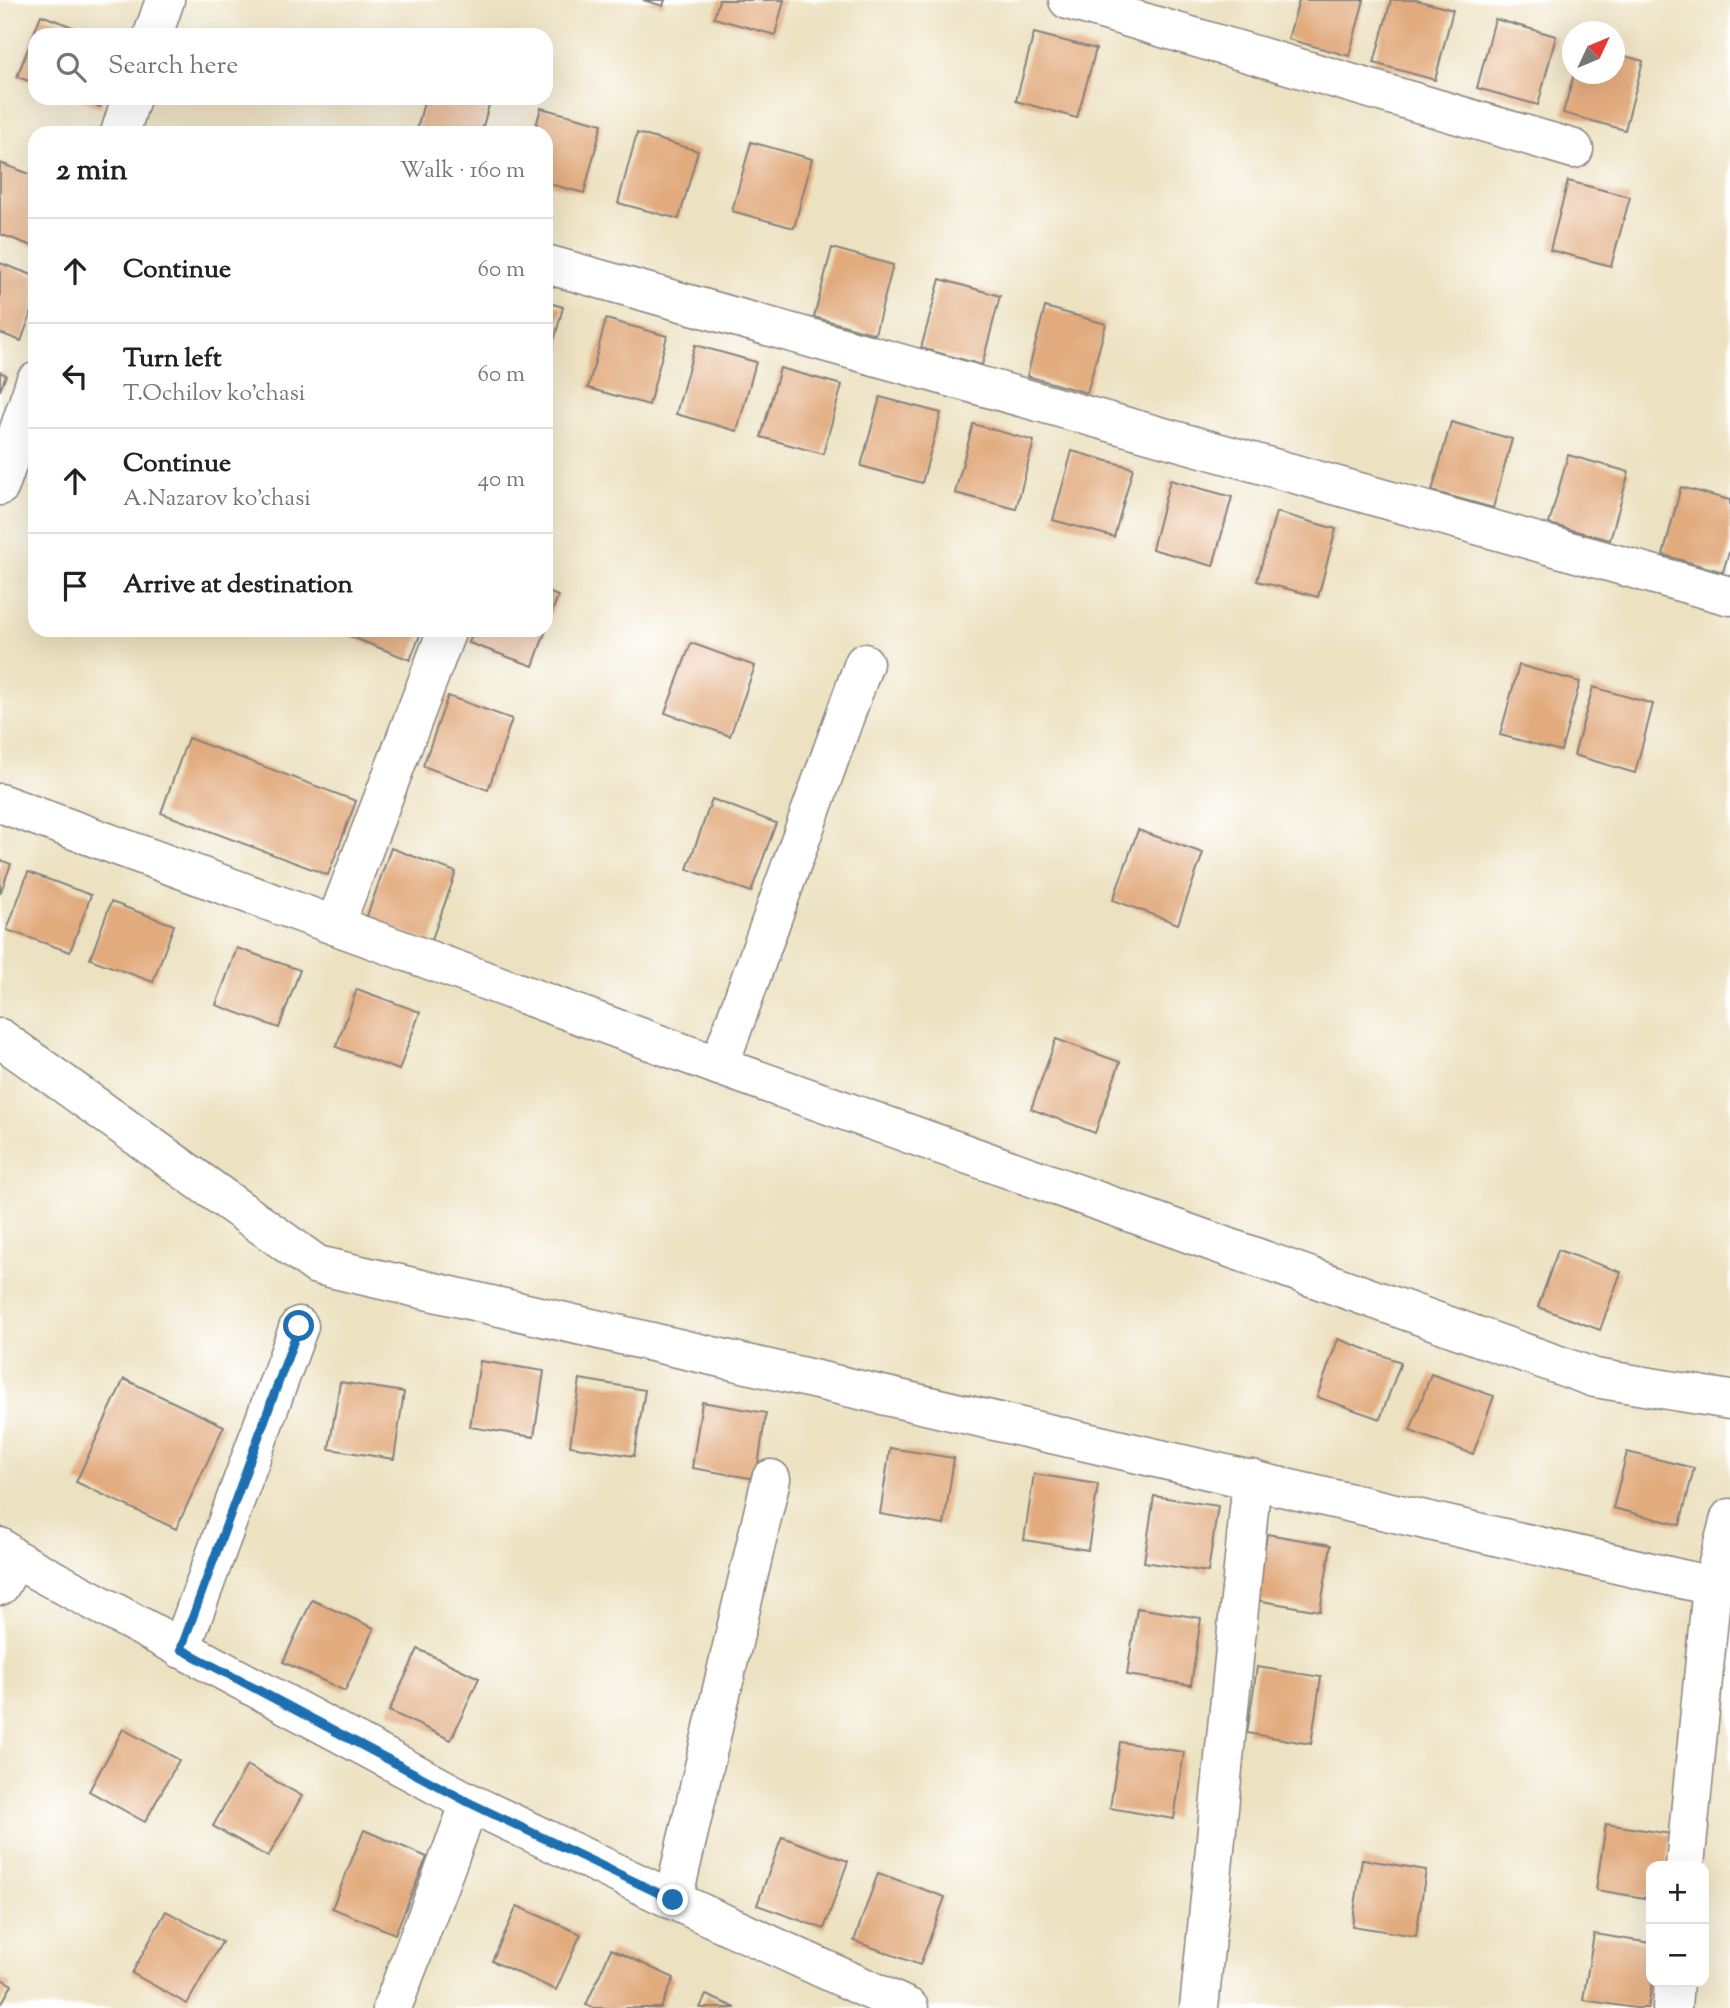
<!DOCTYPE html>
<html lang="en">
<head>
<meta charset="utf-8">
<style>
  body { margin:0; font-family:"Sorts Mill Goudy",serif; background:#f6f6f6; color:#222 }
  .controls { position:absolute; right:21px; bottom:21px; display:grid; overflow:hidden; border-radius:14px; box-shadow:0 7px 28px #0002 }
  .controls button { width:63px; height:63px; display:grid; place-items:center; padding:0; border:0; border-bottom:2px solid #e0e0e0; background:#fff; color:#222; font:35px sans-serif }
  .compass { position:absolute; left:1562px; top:21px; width:63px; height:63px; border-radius:50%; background:#fff; box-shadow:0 7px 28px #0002; rotate:46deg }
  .stop { position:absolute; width:21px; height:21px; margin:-16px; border:5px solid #1f6fb2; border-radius:50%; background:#fff }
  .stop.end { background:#1f6fb2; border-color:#fff; box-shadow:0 2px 7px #0008 }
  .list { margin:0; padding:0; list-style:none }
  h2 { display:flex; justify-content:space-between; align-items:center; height:91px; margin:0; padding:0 28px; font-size:30px }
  h2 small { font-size:23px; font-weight:400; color:#767676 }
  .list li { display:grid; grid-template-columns:46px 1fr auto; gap:21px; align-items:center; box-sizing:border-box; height:105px; padding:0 28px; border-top:2px solid #e0e0e0 }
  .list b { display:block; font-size:26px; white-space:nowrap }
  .list p { margin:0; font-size:23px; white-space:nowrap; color:#767676 }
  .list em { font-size:23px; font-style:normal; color:#767676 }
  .icon { flex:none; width:38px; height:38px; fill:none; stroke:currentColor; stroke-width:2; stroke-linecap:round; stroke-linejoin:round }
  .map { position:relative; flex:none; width:1730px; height:2008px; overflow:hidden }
  .search { position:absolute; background:#fff; box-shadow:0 7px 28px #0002; left:28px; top:28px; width:525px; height:77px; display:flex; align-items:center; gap:18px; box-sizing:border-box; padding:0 24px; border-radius:21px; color:#767676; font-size:26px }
  .panel { position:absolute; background:#fff; box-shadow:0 7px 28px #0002; left:28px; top:126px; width:525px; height:511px; border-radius:21px }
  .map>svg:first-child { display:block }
  .building { fill:#e2ab7e }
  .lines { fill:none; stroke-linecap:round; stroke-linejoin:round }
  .minor-casing { stroke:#87827e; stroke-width:41 }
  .secondary-casing { stroke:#87827e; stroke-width:41 }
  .minor { stroke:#fff; stroke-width:38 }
  .secondary { stroke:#fff; stroke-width:38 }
  .route { stroke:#1f6fb2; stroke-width:9 }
</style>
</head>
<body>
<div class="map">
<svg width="1730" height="2008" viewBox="0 0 1730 2008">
  <rect width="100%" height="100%" fill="#fff"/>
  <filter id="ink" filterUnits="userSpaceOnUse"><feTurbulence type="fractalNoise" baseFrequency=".0143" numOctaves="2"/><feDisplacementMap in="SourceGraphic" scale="14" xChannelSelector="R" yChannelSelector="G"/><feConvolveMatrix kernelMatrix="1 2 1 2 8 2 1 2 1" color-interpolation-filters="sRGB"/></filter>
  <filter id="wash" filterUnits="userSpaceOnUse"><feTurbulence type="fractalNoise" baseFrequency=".00686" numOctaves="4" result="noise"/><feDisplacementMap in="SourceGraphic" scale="28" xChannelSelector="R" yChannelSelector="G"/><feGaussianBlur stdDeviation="1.57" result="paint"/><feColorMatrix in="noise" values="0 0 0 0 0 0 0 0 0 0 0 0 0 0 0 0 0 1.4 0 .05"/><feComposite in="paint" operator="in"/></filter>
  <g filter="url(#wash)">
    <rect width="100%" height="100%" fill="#ece1c0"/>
    <g id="blocks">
      <g class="building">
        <path d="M643,0H665L663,6Z"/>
        <path d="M719,0H784L775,35L714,18Z"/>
        <path d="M1299,0H1364L1349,56L1288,39Z"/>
        <path d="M1391,0H1416L1453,10L1435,80L1374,63Z"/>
        <path d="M41,15L94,35H35V83L17,77Z"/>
        <path d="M1495,19L1556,36L1538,105L1477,88Z"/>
        <path d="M1034,33L1096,49L1077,118L1016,101Z"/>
        <path d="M1614,53L1643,61L1625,130L1563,113L1574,74H1614Z"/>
        <path d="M76,98H103L100,107Z"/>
        <path d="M425,98H491L481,133H416Z"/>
        <path d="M541,108L602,124L584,193L546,183V133H534Z"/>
        <path d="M637,133L698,151L679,219L618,203Z"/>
        <path d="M751,142L812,159L794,228L732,211Z"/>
        <path d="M0,163L35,176V247L0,234Z"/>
        <path d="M1568,181L1630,197L1611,266L1550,250Z"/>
        <path d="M832,248L893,265L875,334L814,317Z"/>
        <path d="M0,263L35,276V303L21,341L0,333Z"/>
        <path d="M940,279L1000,296L982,365L921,348Z"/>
        <path d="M546,302L563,307L547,368H546Z"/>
        <path d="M1045,307L1106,324L1087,393L1027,376Z"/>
        <path d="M606,319L667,336L649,405L588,388Z"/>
        <path d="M695,345L756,362L737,431L676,414Z"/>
        <path d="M780,368L842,385L823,454L761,437Z"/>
        <path d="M0,372L6,375L0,391Z"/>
        <path d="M880,397L941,413L922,483L861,466Z"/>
        <path d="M1451,422L1512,439L1493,508L1432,491Z"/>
        <path d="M973,424L1034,441L1016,509L955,493Z"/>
        <path d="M1072,451L1133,468L1114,537L1053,520Z"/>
        <path d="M1568,455L1629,472L1610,540L1549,524Z"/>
        <path d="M1170,480L1232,497L1213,566L1152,549Z"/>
        <path d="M1681,487L1730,500V548L1723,572L1663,555Z"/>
        <path d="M1276,512L1336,529L1318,597L1257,581Z"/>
        <path d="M546,591L558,596L546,628Z"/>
        <path d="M334,630H422L410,660Z"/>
        <path d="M473,630H546L533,666L469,643Z"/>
        <path d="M691,643L755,666L730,736L665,713Z"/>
        <path d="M1519,665L1580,682L1561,751L1500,735Z"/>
        <path d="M1593,687L1653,704L1635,773L1574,755Z"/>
        <path d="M448,696L512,719L488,790L423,766Z"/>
        <path d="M188,738L356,801L328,875L161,813Z"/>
        <path d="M712,799L776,823L751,892L687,869Z"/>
        <path d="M1138,830L1203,853L1178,924L1113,900Z"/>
        <path d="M391,848L456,872L431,942L366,919Z"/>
        <path d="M0,860L11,864L0,894Z"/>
        <path d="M28,872L91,895L70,952L7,930Z"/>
        <path d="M111,902L174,925L153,982L90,959Z"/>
        <path d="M237,948L300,970L279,1028L216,1005Z"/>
        <path d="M357,989L420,1012L399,1070L336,1047Z"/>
        <path d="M1056,1039L1120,1062L1095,1133L1031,1109Z"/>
        <path d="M1558,1250L1621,1272L1600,1330L1538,1307Z"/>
        <path d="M1338,1339L1401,1362L1380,1419L1317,1397Z"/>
        <path d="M480,1361L544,1371L534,1437L470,1427Z"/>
        <path d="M1431,1374L1494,1396L1473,1454L1410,1431Z"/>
        <path d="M124,1379L224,1426L176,1529L76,1482Z"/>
        <path d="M580,1379L645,1390L634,1456L570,1446Z"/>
        <path d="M340,1382L404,1392L394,1459L329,1449Z"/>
        <path d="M702,1402L766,1413L756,1479L692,1468Z"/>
        <path d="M890,1448L954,1458L944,1525L880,1514Z"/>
        <path d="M1627,1452L1694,1468L1680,1525L1613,1508Z"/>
        <path d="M1034,1474L1098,1484L1088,1550L1024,1540Z"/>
        <path d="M1154,1496L1218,1506L1208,1572L1144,1562Z"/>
        <path d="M1267,1534L1331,1545L1320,1611L1256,1600Z"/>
        <path d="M312,1600L374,1628L345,1691L283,1662Z"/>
        <path d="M1137,1608L1201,1618L1191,1685L1127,1675Z"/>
        <path d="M418,1649L479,1678L451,1740L389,1711Z"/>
        <path d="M1257,1667L1321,1677L1311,1744L1247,1733Z"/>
        <path d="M123,1729L179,1760L145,1822L89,1791Z"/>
        <path d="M1120,1742L1184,1752L1174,1819L1110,1808Z"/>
        <path d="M247,1765L302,1796L268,1857L213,1826Z"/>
        <path d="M1606,1824L1671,1834L1666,1866H1651V1899L1596,1890Z"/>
        <path d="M364,1830L427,1857L395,1934L332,1908Z"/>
        <path d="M782,1837L848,1861L824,1929L757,1905Z"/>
        <path d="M1362,1859L1426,1870L1416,1936L1352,1926Z"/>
        <path d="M878,1873L945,1897L920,1965L854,1941Z"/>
        <path d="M517,1906L581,1934L556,1990L492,1961Z"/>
        <path d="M166,1911L222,1942L187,2004L132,1973Z"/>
        <path d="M1594,1934L1651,1943L1652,1982L1648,2008H1635L1583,2000Z"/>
        <path d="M611,1949L674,1978L661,2008H594L586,2005Z"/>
        <path d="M0,1978L12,1985L0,2006Z"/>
        <path d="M706,1995L736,2008H700Z"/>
      </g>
    </g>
  </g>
  <g filter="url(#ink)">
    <use href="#blocks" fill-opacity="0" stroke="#87827e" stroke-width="2"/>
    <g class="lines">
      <g class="minor-casing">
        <g id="minor">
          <path d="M1068,0L1574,149"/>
          <path d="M546,264L1730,596"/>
          <path d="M0,803L719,1066L1595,1378L1730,1400"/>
          <path d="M335,925L447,630"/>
          <path d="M0,1038L317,1265L1712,1586"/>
          <path d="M719,1066L864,663"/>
          <path d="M0,1586L15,1559"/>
          <path d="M181,1649L299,1326"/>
          <path d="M470,1803L673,1900L909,2008"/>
          <path d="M1685,1866L1712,1586L1730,1518"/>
          <path d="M673,1900L771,1479"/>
          <path d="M1199,2008L1252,1479"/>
          <path d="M1672,2008L1674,1982"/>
        </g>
      </g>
      <g class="secondary-casing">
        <g id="secondary">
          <path d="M153,35L165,0"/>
          <path d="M120,133L131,98"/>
          <path d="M0,486L35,382"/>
          <path d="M0,1547L15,1559L470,1803L392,2008"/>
        </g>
      </g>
      <use href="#minor" class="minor"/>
      <use href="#secondary" class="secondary"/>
    </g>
  </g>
  <g class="lines" filter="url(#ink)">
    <path class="route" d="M299,1326L181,1649L470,1803L673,1900"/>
  </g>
</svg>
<div class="controls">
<button>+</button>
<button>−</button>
</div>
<svg class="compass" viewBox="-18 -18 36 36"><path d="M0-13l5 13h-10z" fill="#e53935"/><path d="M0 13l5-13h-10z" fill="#767676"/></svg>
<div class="stop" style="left:299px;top:1326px"></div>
<div class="stop end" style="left:673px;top:1900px"></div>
<div class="search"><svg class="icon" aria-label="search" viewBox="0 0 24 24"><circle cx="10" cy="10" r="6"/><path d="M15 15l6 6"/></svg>Search here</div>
<section class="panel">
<h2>2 min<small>Walk · 160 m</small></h2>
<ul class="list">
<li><svg class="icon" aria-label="ahead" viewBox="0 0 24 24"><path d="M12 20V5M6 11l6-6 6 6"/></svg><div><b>Continue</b></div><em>60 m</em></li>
<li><svg class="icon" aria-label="left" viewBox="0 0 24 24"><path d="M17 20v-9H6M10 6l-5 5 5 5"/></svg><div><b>Turn left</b><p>T.Ochilov ko'chasi</p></div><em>60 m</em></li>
<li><svg class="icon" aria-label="ahead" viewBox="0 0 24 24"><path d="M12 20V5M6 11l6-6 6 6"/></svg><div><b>Continue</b><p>A.Nazarov ko'chasi</p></div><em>40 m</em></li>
<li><svg class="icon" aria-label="arrive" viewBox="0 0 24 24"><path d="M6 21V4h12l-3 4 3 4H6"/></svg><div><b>Arrive at destination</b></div></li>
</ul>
</section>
</div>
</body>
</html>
